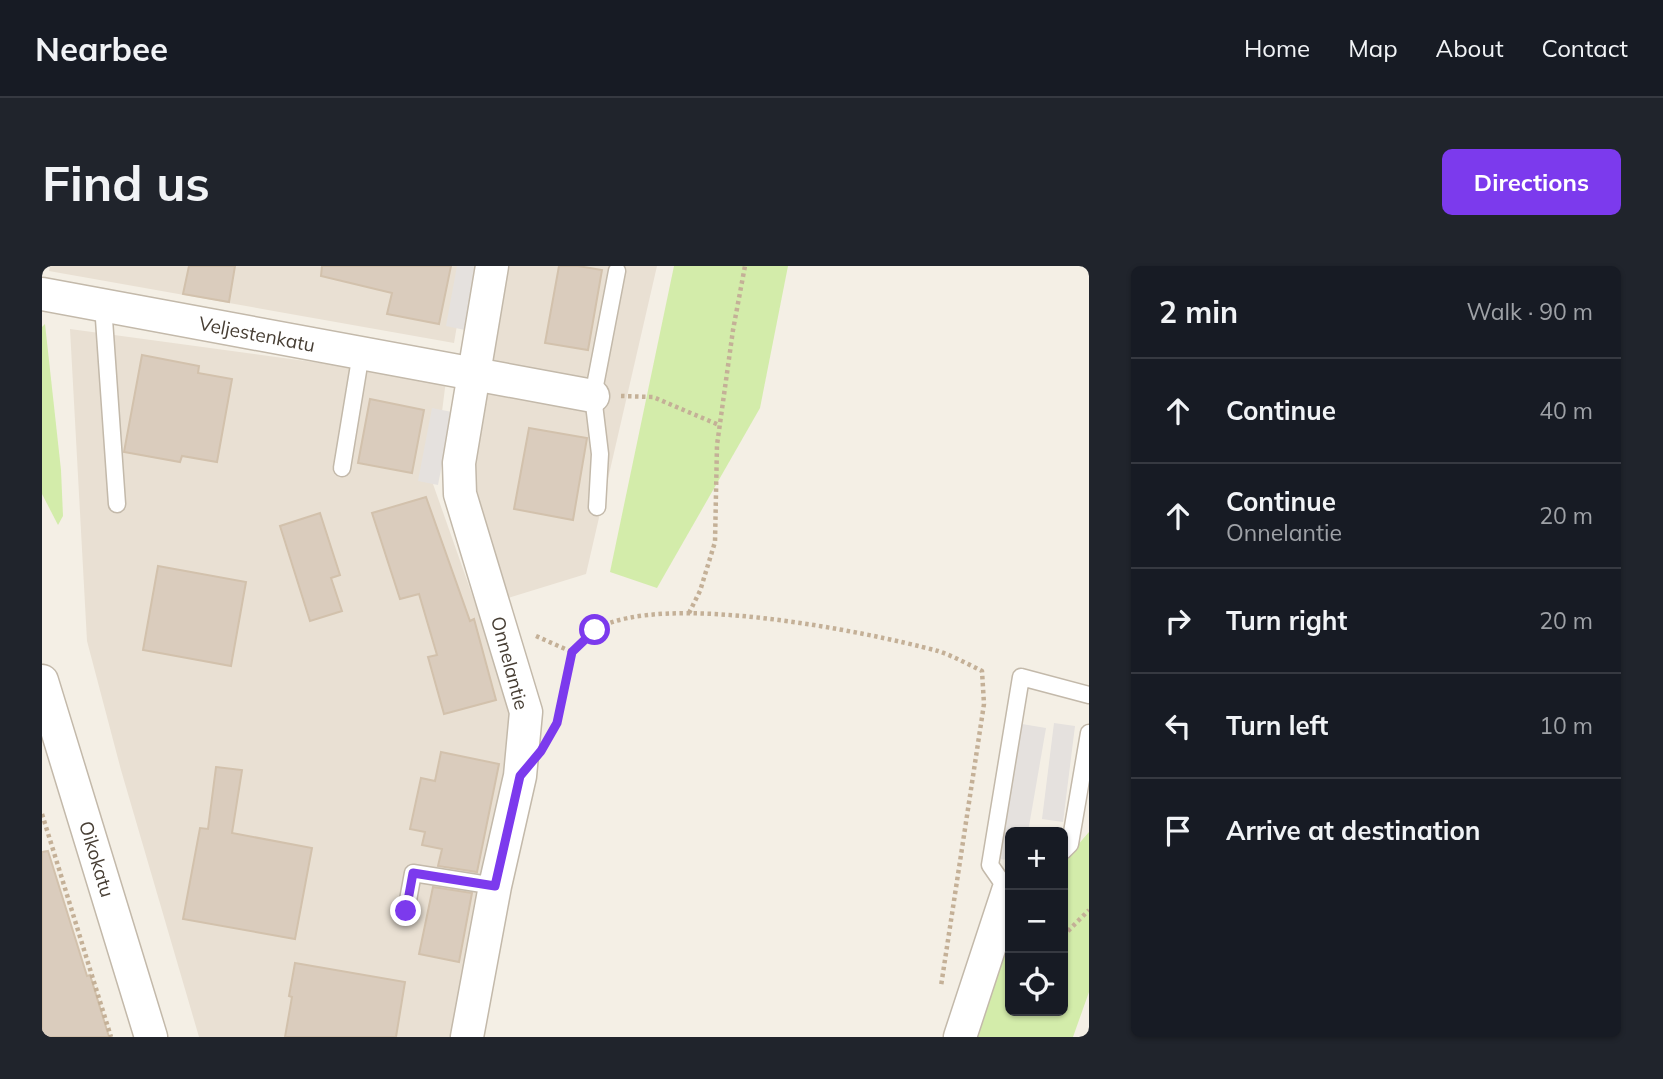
<!DOCTYPE html>
<html lang="en">
<head>
<meta charset="utf-8">
<style>
  body { margin:0; font-family:Mulish,sans-serif; background:#20242c; color:#f1f3f6 }
  .controls { position:absolute; right:21px; bottom:21px; display:grid; overflow:hidden; border-radius:10px; box-shadow:0 2px 5px #0004 }
  .controls button { width:63px; height:63px; display:grid; place-items:center; padding:0; border:0; border-bottom:2px solid #363941; background:#171b24; color:#f1f3f6; font:35px sans-serif }
  .stop { position:absolute; width:21px; height:21px; margin:-16px; border:5px solid #7c3aed; border-radius:50%; background:#fff }
  .stop.end { background:#7c3aed; border-color:#fff; box-shadow:0 2px 7px #0008 }
  .list { margin:0; padding:0; list-style:none }
  h2 { display:flex; justify-content:space-between; align-items:center; height:91px; margin:0; padding:0 28px; font-size:30px }
  h2 small { font-size:23px; font-weight:400; color:#9ea1a6 }
  .list li { display:grid; grid-template-columns:46px 1fr auto; gap:21px; align-items:center; box-sizing:border-box; height:105px; padding:0 28px; border-top:2px solid #363941 }
  .list b { display:block; font-size:26px; white-space:nowrap }
  .list p { margin:0; font-size:23px; white-space:nowrap; color:#9ea1a6 }
  .list em { font-size:23px; font-style:normal; color:#9ea1a6 }
  .icon { flex:none; width:38px; height:38px; fill:none; stroke:currentColor; stroke-width:2; stroke-linecap:round; stroke-linejoin:round }
  .map { position:relative; flex:none; width:1047px; height:771px; overflow:hidden; border-radius:10px }
  header { display:flex; align-items:center; gap:42px; box-sizing:border-box; height:98px; padding:0 35px; background:#171b24; border-bottom:2px solid #363941 }
  header strong { font-size:33px }
  nav { display:flex; gap:38px; margin-inline-start:auto; font-size:24px }
  .intro { display:flex; align-items:center; justify-content:space-between; box-sizing:border-box; height:168px; padding:0 42px }
  h1 { margin:0; font-size:49px }
  .button { padding:18px 32px; border-radius:10px; background:#7c3aed; color:#fff; font-size:24px; font-weight:700 }
  main { display:flex; gap:42px; padding:0 42px }
  aside { flex:1; background:#171b24; border-radius:10px; box-shadow:0 2px 5px #0004 }
  .map>svg:first-child { display:block }
  .residential { fill:#e9e0d3 }
  .green { fill:#d3ecaa }
  .parking { fill:#e5e1de }
  .building { fill:#daccbd; stroke:#d2c1ac; stroke-width:2 }
  .lines { fill:none; stroke-linecap:round; stroke-linejoin:round }
  .service-casing { stroke:#c3b9aa; stroke-width:19 }
  .minor-casing { stroke:#c3b9aa; stroke-width:35 }
  .path { stroke:#c4b097; stroke-width:4.5; stroke-dasharray:3.5 3.5; stroke-linecap:butt }
  .service { stroke:#fff; stroke-width:16 }
  .minor { stroke:#fff; stroke-width:32 }
  .route { stroke:#7c3aed; stroke-width:9 }
  .labels { text-anchor:middle; dominant-baseline:central; stroke-width:5; stroke-linejoin:round; paint-order:stroke }
  .street-label { font-size:19px; fill:#473e34; stroke:#fff }
</style>
</head>
<body>
<header>
<strong>Nearbee</strong>
<nav><a>Home</a><a>Map</a><a>About</a><a>Contact</a></nav>
</header>
<div class="intro"><h1>Find us</h1><a class="button">Directions</a></div>
<main>
<div class="map">
<svg width="1047" height="771" viewBox="0 0 1047 771">
  <rect width="100%" height="100%" fill="#f4efe5"/>
  <g class="residential">
    <path d="M8,0H425L412,77L7,5Z"/>
    <path d="M457,0H615L544,308L466,332L424,210Z"/>
    <path d="M28,63L404,114L391,218L476,459L414,771H157L79,504L45,375Z"/>
  </g>
  <g class="green">
    <path d="M632,0H746L718,142L615,322L568,306Z"/>
    <path d="M3,58L19,204L21,250L16,259L0,228V61Z"/>
    <path d="M1047,566V726L1031,771H930L968,666V745H1021V596Z"/>
  </g>
  <g class="parking">
    <path d="M415,0H435L423,64L404,60Z"/>
    <path d="M390,142L410,146L396,219L376,215Z"/>
    <path d="M1012,457L1033,460L1021,556L1000,553Z"/>
    <path d="M980,458L1004,462L986,566H968V594L957,593Z"/>
  </g>
  <g class="building">
    <path d="M147,0H193L187,36L141,28Z"/>
    <path d="M280,0H409L397,58L345,48L350,27L279,10Z"/>
    <path d="M517,0H536L560,4L546,84L503,77Z"/>
    <path d="M100,89L157,100L156,107L190,113L175,196L140,190L138,196L82,186Z"/>
    <path d="M328,133L382,144L370,207L316,197Z"/>
    <path d="M487,162L545,172L531,254L472,243Z"/>
    <path d="M384,231L428,355L432,353L454,434L402,448L386,391L395,389L377,328L358,333L330,247Z"/>
    <path d="M278,247L298,309L289,312L300,345L268,355L238,260Z"/>
    <path d="M116,300L204,316L189,400L101,384Z"/>
    <path d="M399,486L457,498L435,606L396,600L400,583L380,579L383,566L368,563L379,512L393,515Z"/>
    <path d="M174,501L200,504L190,567L270,582L253,673L141,653L158,562L166,563Z"/>
    <path d="M6,585L45,710L48,709L67,771H0V586Z"/>
    <path d="M391,621L430,627L417,696L377,688Z"/>
    <path d="M253,697L363,716L354,771H243L250,731L247,730Z"/>
  </g>
  <g class="lines">
    <g class="service-casing">
      <g id="service">
        <path d="M61,39L75,238"/>
        <path d="M300,202L319,87"/>
        <path d="M555,241L558,188L551,130L575,5"/>
        <path d="M1021,585L1028,578L1047,467"/>
        <path d="M968,623L966,625L948,599L979,411L1047,429"/>
        <path d="M364,645L371,607L453,620"/>
      </g>
    </g>
    <g class="minor-casing">
      <g id="minor">
        <path d="M0,28L551,130"/>
        <path d="M0,415L109,771"/>
        <path d="M425,771L453,620L478,510L484,446L418,228L417,197L450,0"/>
        <path d="M918,771L966,625"/>
      </g>
    </g>
    <g class="path">
      <path d="M579,130L611,131L677,159"/>
      <path d="M647,347L658,325L673,276L675,179L691,64L703,0"/>
      <path d="M494,370L530,386"/>
      <path d="M517,448C522,417 524,381 554,363C621,325 822,365 896,385C911,390 926,398 940,405L942,438L899,720"/>
      <path d="M0,548L69,771"/>
      <path d="M1021,670L1047,644"/>
    </g>
    <use href="#service" class="service"/>
    <use href="#minor" class="minor"/>
  </g>
  <g class="lines">
    <path class="route" d="M364,645L371,607L453,620L478,510L499,485L515,457L530,386L553,364"/>
  </g>
  <g class="labels">
    <g class="street-label">
      <text transform="translate(215 68) rotate(11)">Veljestenkatu</text>
      <text transform="translate(468 397) rotate(75)">Onnelantie</text>
      <text transform="translate(55 593) rotate(73)">Oikokatu</text>
    </g>
  </g>
</svg>
<div class="controls">
<button>+</button>
<button>−</button>
<button><svg class="icon" aria-label="locate" viewBox="0 0 24 24"><circle cx="12" cy="12" r="6"/><path d="M12 2v4M12 18v4M2 12h4M18 12h4"/></svg></button>
</div>
<div class="stop" style="left:553px;top:364px"></div>
<div class="stop end" style="left:364px;top:645px"></div>
</div>
<aside>
<h2>2 min<small>Walk · 90 m</small></h2>
<ul class="list">
<li><svg class="icon" aria-label="ahead" viewBox="0 0 24 24"><path d="M12 20V5M6 11l6-6 6 6"/></svg><div><b>Continue</b></div><em>40 m</em></li>
<li><svg class="icon" aria-label="ahead" viewBox="0 0 24 24"><path d="M12 20V5M6 11l6-6 6 6"/></svg><div><b>Continue</b><p>Onnelantie</p></div><em>20 m</em></li>
<li><svg class="icon" aria-label="right" viewBox="0 0 24 24"><path d="M7 20v-9h11M14 6l5 5-5 5"/></svg><div><b>Turn right</b></div><em>20 m</em></li>
<li><svg class="icon" aria-label="left" viewBox="0 0 24 24"><path d="M17 20v-9H6M10 6l-5 5 5 5"/></svg><div><b>Turn left</b></div><em>10 m</em></li>
<li><svg class="icon" aria-label="arrive" viewBox="0 0 24 24"><path d="M6 21V4h12l-3 4 3 4H6"/></svg><div><b>Arrive at destination</b></div></li>
</ul>
</aside>
</main>
</body>
</html>
